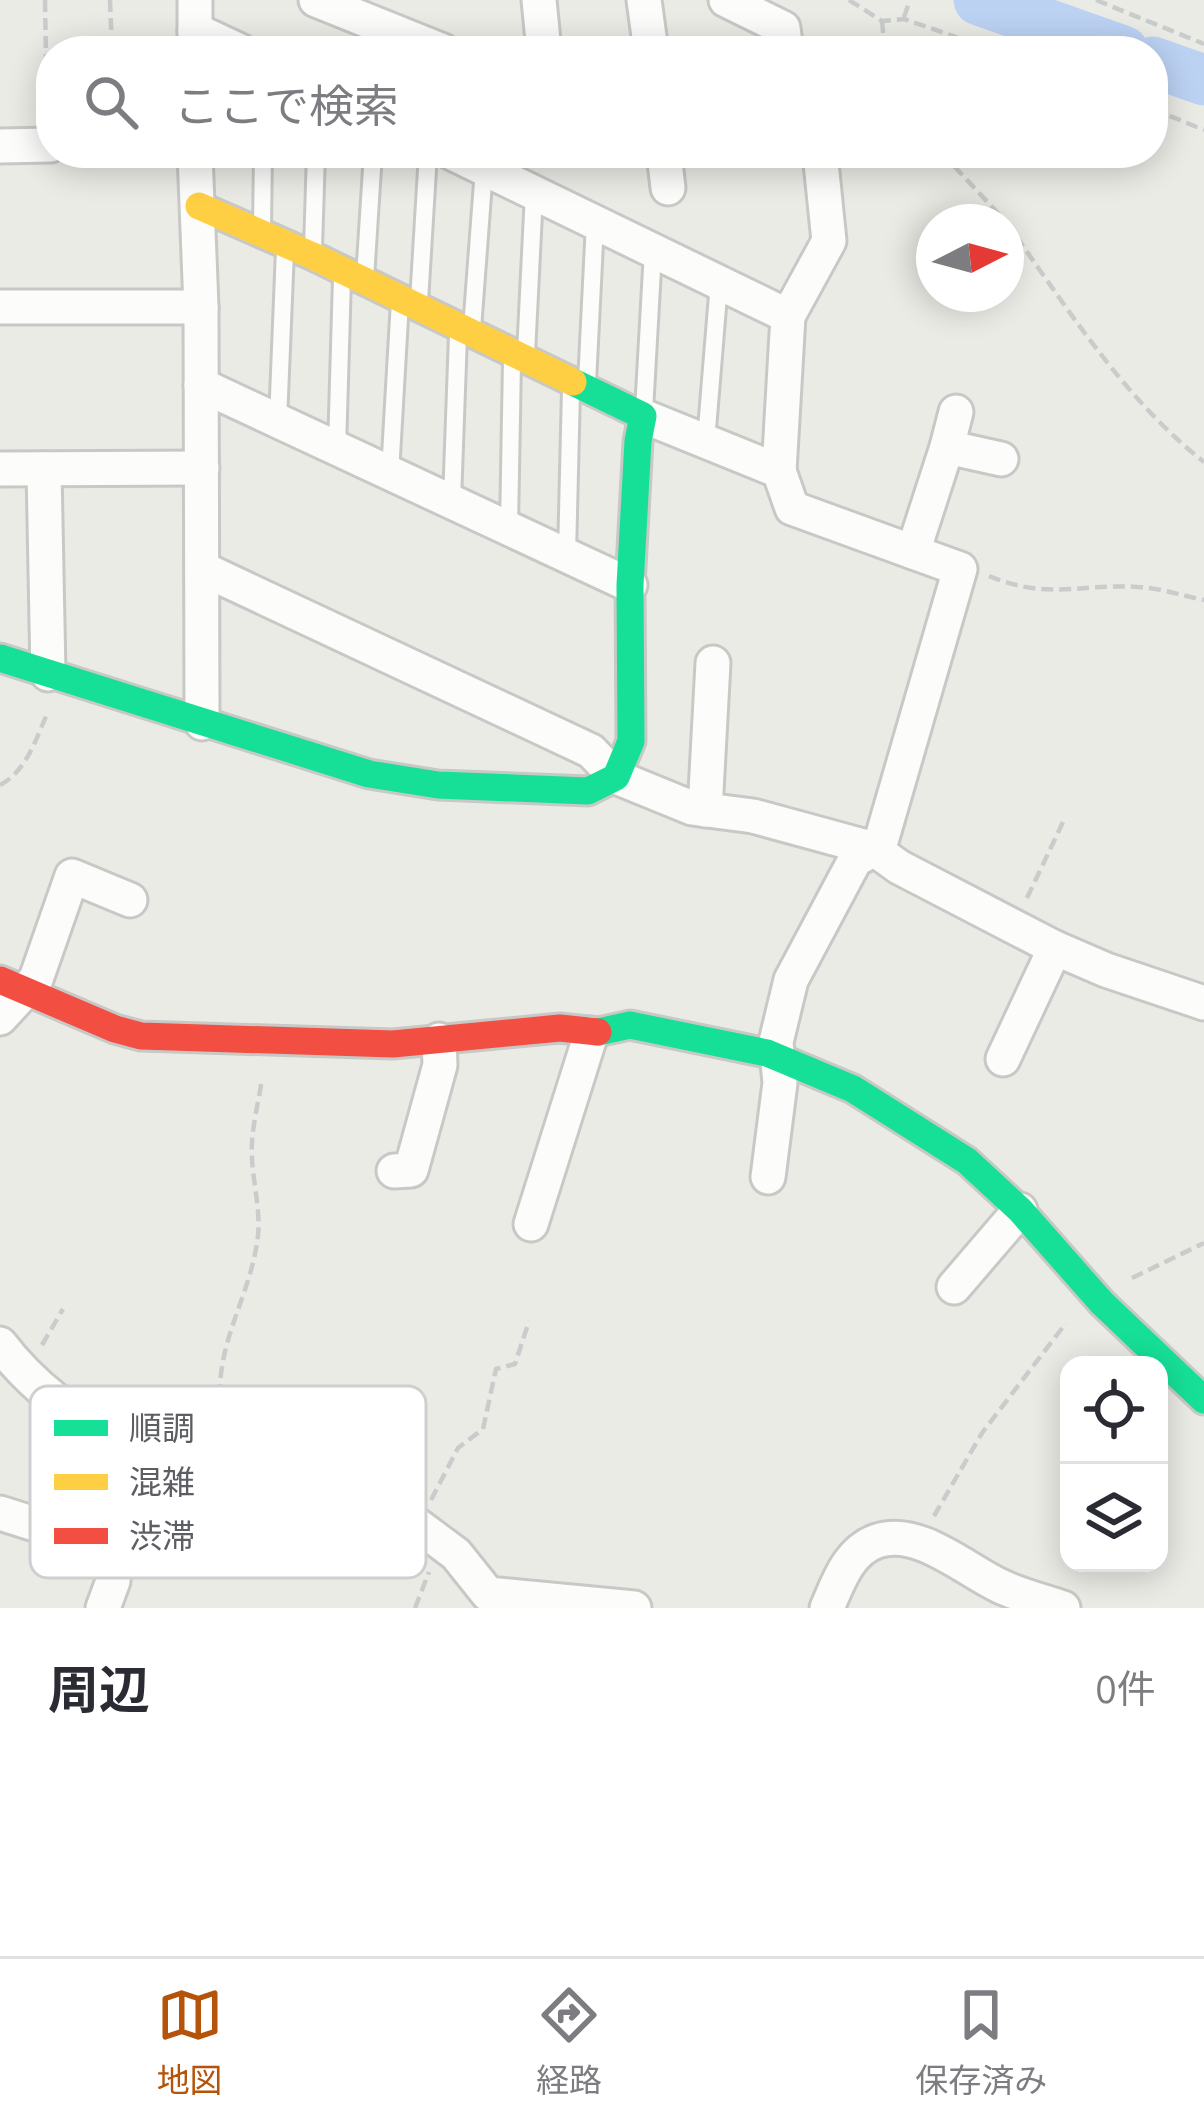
<!DOCTYPE html>
<html lang="ja">
<head>
<meta charset="utf-8">
<style>
  body { margin:0; font-family:Ubuntu,"Noto Sans JP",sans-serif; background:#f2f2f3; color:#2b2b33 }
  .controls { position:absolute; right:36px; bottom:36px; display:grid; overflow:hidden; border-radius:24px; box-shadow:0 6px 30px #0003 }
  .controls button { width:108px; height:108px; display:grid; place-items:center; padding:0; border:0; border-bottom:3px solid #e1e1e2; background:#fff; color:#2b2b33; font:60px sans-serif }
  .compass { position:absolute; left:916px; top:204px; width:108px; height:108px; border-radius:50%; background:#fff; box-shadow:0 6px 30px #0003; rotate:84deg }
  .list { margin:0; padding:0; list-style:none }
  h2 { display:flex; justify-content:space-between; align-items:center; height:156px; margin:0; padding:0 48px; font-size:51px }
  h2 small { font-size:39px; font-weight:400; color:#7c7c81 }
  .icon { flex:none; width:66px; height:66px; fill:none; stroke:currentColor; stroke-width:2; stroke-linecap:round; stroke-linejoin:round }
  .map { position:relative; flex:none; width:1204px; height:1608px; overflow:hidden }
  .search { position:absolute; background:#fff; box-shadow:0 6px 30px #0003; left:36px; right:36px; top:36px; height:132px; display:flex; align-items:center; gap:30px; box-sizing:border-box; padding:0 42px; border-radius:48px; color:#7c7c81; font-size:45px }
  .sheet { height:348px; background:#fff }
  nav { display:flex; justify-content:space-around; align-items:center; box-sizing:border-box; height:168px; border-top:3px solid #e1e1e2; background:#fff; font-size:33px; color:#7c7c81 }
  nav a { display:grid; justify-items:center; gap:6px }
  nav .on { color:#b45309 }
  .map>svg:first-child { display:block }
  .lines { fill:none; stroke-linecap:round; stroke-linejoin:round }
  .river { stroke:#bcd2f3; stroke-width:51 }
  .lane-casing { stroke:#c8c8c6; stroke-width:22 }
  .street-casing { stroke:#c8c8c6; stroke-width:39 }
  .fast-casing { stroke:#c8c8c7; stroke-width:33 }
  .slow-casing { stroke:#c8c8c7; stroke-width:33 }
  .jam-casing { stroke:#c8c8c7; stroke-width:33 }
  .path { stroke:#c8ccca; stroke-width:4.5; stroke-dasharray:12 6; stroke-linecap:butt }
  .lane { stroke:#fcfcfb; stroke-width:16 }
  .street { stroke:#fcfcfb; stroke-width:33 }
  .fast { stroke:#16e098; stroke-width:27 }
  .slow { stroke:#ffcf43; stroke-width:27 }
  .jam { stroke:#f24e42; stroke-width:27 }
  .key { fill:#fff; stroke:#cecfd0; stroke-width:3 }
  .key-label { font-size:33px; fill:#5c5e63 }
</style>
</head>
<body>
<div class="map">
<svg width="1204" height="1608" viewBox="0 0 1204 1608">
  <rect width="100%" height="100%" fill="#ebebe6"/>
  <g class="lines">
    <g class="river">
      <path d="M979,0L1123,51"/>
      <path d="M1153,62L1204,80"/>
    </g>
    <g class="lane-casing">
      <g id="lane">
        <path d="M262,230L263,153"/>
        <path d="M313,248L316,153"/>
        <path d="M365,278L373,153"/>
        <path d="M419,302L428,153"/>
        <path d="M472,329L484,169"/>
        <path d="M526,354L534,193"/>
        <path d="M587,383L595,223"/>
        <path d="M644,411L653,251"/>
        <path d="M278,421L285,250"/>
        <path d="M706,441L719,283"/>
        <path d="M337,449L342,278"/>
        <path d="M390,473L400,301"/>
        <path d="M452,501L458,335"/>
        <path d="M509,528L512,361"/>
        <path d="M567,555L571,389"/>
      </g>
    </g>
    <g class="street-casing">
      <g id="street">
        <path d="M195,0V51"/>
        <path d="M316,0L443,51"/>
        <path d="M539,0L544,51"/>
        <path d="M644,0L651,51"/>
        <path d="M726,0L783,28L786,51"/>
        <path d="M195,30L240,51"/>
        <path d="M0,146L51,145"/>
        <path d="M195,153L201,307L202,723"/>
        <path d="M452,153L788,316L779,471L643,416"/>
        <path d="M664,153L668,188"/>
        <path d="M0,307H201"/>
        <path d="M788,316L829,241L820,153"/>
        <path d="M201,385L630,585"/>
        <path d="M947,447L956,412"/>
        <path d="M0,469L202,468"/>
        <path d="M44,469L48,674"/>
        <path d="M779,471L792,508L913,552L947,447L1001,459"/>
        <path d="M203,569L591,751L616,777L692,808L753,816L874,849L899,867L1055,948L1106,970L1204,1003"/>
        <path d="M705,810L713,663"/>
        <path d="M0,1018L36,979L72,876L130,900"/>
        <path d="M1003,1059L1055,948"/>
        <path d="M394,1171L411,1170L440,1065L439,1040"/>
        <path d="M768,1177L780,1083L776,1042L791,980L855,860L874,849L882,838L960,569L913,552"/>
        <path d="M531,1224L591,1034"/>
        <path d="M954,1287L1020,1210"/>
        <path d="M0,1344C25,1377 79,1428 121,1433C149,1436 179,1433 208,1432L221,1426L272,1456L346,1483L413,1522L456,1554L488,1594L634,1608"/>
        <path d="M0,1513L98,1544L114,1558"/>
        <path d="M103,1608L113,1581L114,1558L131,1530L220,1494L272,1456"/>
        <path d="M827,1608C838,1583 848,1551 877,1541C918,1527 964,1569 1000,1586C1019,1595 1042,1601 1063,1608"/>
      </g>
    </g>
    <g class="fast-casing">
      <g id="fast">
        <path d="M0,658L369,774L438,785L588,791L616,777L631,741L630,585L638,441L643,416L573,382"/>
        <path d="M598,1032L630,1025L767,1053L853,1089L967,1161L1020,1210L1102,1303L1204,1400"/>
      </g>
    </g>
    <g class="slow-casing">
      <path id="slow" d="M199,206L313,256L573,382"/>
    </g>
    <g class="jam-casing">
      <path id="jam" d="M0,980L115,1029L141,1036L393,1044L560,1028L598,1032"/>
    </g>
    <g class="path">
      <path d="M45,0L47,114"/>
      <path d="M110,0L112,51"/>
      <path d="M849,0L882,21L904,19L996,51"/>
      <path d="M1096,0L1204,44"/>
      <path d="M904,17L910,0"/>
      <path d="M882,21L885,51"/>
      <path d="M1153,109L1204,130"/>
      <path d="M942,153L1006,222"/>
      <path d="M1006,222C1066,306 1123,398 1204,462"/>
      <path d="M989,576C1050,601 1079,583 1138,587C1160,588 1183,596 1204,600"/>
      <path d="M0,785C27,771 36,738 48,712"/>
      <path d="M1027,898L1063,822"/>
      <path d="M1132,1278L1204,1243"/>
      <path d="M42,1345L63,1309"/>
      <path d="M220,1396C218,1339 252,1292 258,1235C261,1205 250,1173 252,1143C253,1122 259,1100 262,1079"/>
      <path d="M121,1462L126,1498"/>
      <path d="M431,1500L458,1448L483,1429L496,1369L515,1364L529,1321"/>
      <path d="M934,1516L982,1433L1066,1323"/>
      <path d="M415,1608L429,1572"/>
    </g>
    <use href="#lane" class="lane"/>
    <use href="#street" class="street"/>
    <use href="#fast" class="fast"/>
    <use href="#slow" class="slow"/>
    <use href="#jam" class="jam"/>
  </g>
  <rect x="30" y="1386" width="396" height="192" rx="18" class="key"/>
  <rect x="54" y="1420" width="54" height="16" fill="#16e098"/>
  <rect x="54" y="1474" width="54" height="16" fill="#ffcf43"/>
  <rect x="54" y="1528" width="54" height="16" fill="#f24e42"/>
  <g class="key-label">
    <text x="129" y="1440">順調</text>
    <text x="129" y="1494">混雑</text>
    <text x="129" y="1548">渋滞</text>
  </g>
</svg>
<div class="controls">
<button><svg class="icon" aria-label="locate" viewBox="0 0 24 24"><circle cx="12" cy="12" r="6"/><path d="M12 2v4M12 18v4M2 12h4M18 12h4"/></svg></button>
<button><svg class="icon" aria-label="layers" viewBox="0 0 24 24"><path d="M12 4l9 5-9 5-9-5zM3 14l9 5 9-5"/></svg></button>
</div>
<svg class="compass" viewBox="-18 -18 36 36"><path d="M0-13l5 13h-10z" fill="#e53935"/><path d="M0 13l5-13h-10z" fill="#7c7c81"/></svg>
<div class="search"><svg class="icon" aria-label="search" viewBox="0 0 24 24"><circle cx="10" cy="10" r="6"/><path d="M15 15l6 6"/></svg>ここで検索</div>
</div>
<section class="sheet">
<h2>周辺<small>0件</small></h2>
<ul class="list">
</ul>
</section>
<nav>
<a class="on"><svg class="icon" aria-label="map" viewBox="0 0 24 24"><path d="M3 6l6-2 6 2 6-2v14l-6 2-6-2-6 2zM9 4v14M15 6v14"/></svg>地図</a>
<a><svg class="icon" aria-label="directions" viewBox="0 0 24 24"><path d="M12 3l9 9-9 9-9-9zM9 14v-3h6M13 9l2 2-2 2"/></svg>経路</a>
<a><svg class="icon" aria-label="saved" viewBox="0 0 24 24"><path d="M7 4h10v16l-5-4-5 4z"/></svg>保存済み</a>
</nav>
</body>
</html>
